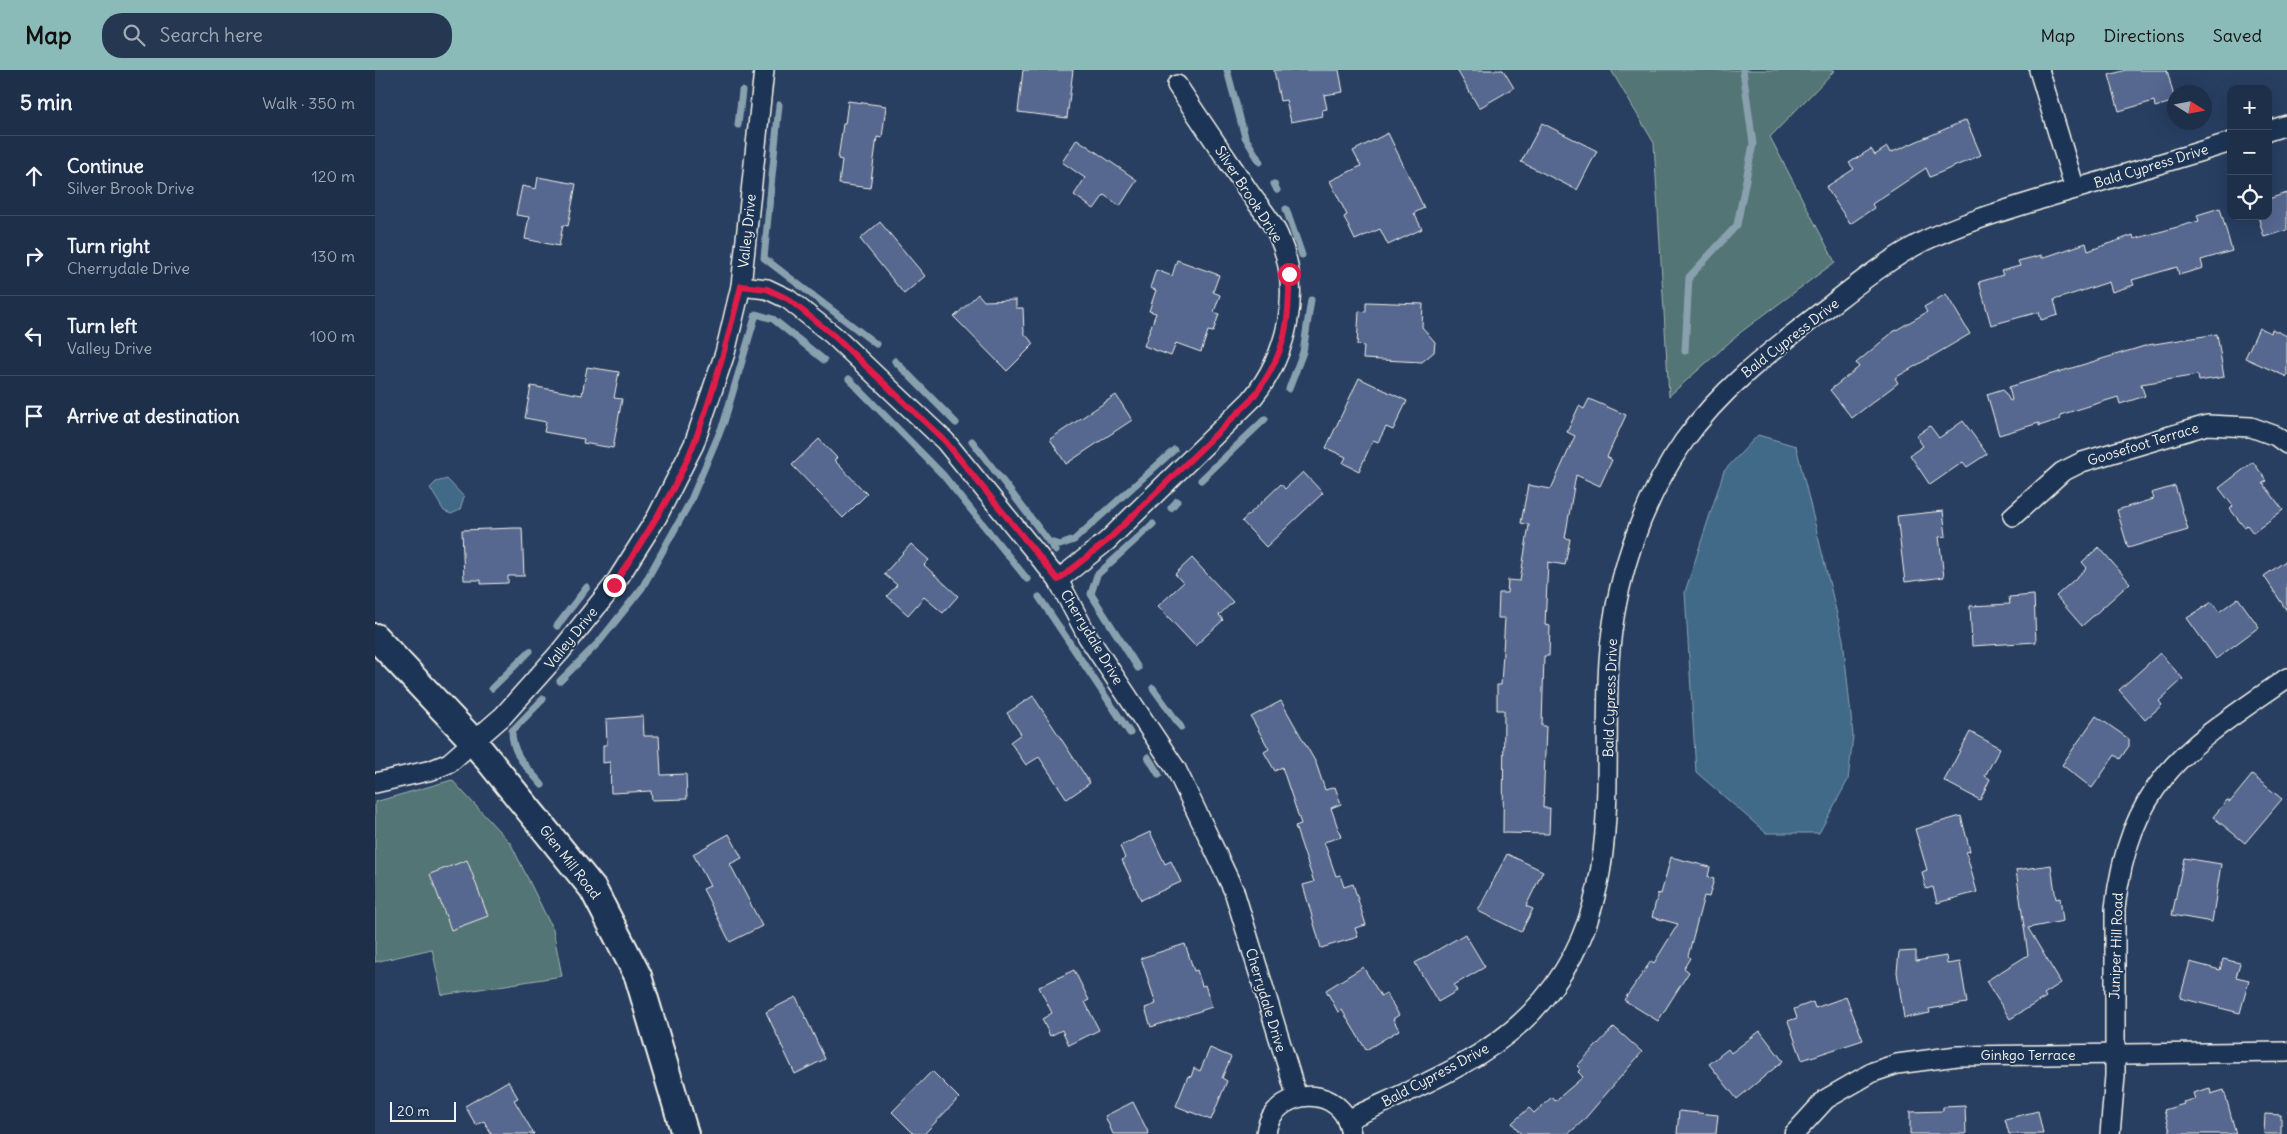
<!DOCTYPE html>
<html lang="en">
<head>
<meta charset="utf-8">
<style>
  body { margin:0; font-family:Delius,sans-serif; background:#263751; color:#f1f3f6 }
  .controls { position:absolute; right:15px; top:15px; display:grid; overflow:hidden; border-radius:10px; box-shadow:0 5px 20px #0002 }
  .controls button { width:45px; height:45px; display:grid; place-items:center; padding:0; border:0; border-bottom:1px solid #3c4a62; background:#1e2f4a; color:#f1f3f6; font:25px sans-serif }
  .compass { position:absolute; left:1792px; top:15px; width:45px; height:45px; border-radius:50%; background:#1e2f4a; box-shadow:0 5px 20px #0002; rotate:101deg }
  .scale { position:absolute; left:15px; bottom:12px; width:66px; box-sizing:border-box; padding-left:5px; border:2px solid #f4f1e8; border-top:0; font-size:14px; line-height:18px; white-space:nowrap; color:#f4f1e8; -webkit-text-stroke:4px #1d3557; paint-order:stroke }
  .stop { position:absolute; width:15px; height:15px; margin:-11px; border:4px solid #e11d48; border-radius:50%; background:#fff }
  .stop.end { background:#e11d48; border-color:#fff; box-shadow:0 1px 5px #0008 }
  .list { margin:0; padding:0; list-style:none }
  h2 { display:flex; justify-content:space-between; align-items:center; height:65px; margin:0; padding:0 20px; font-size:21px }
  h2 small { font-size:16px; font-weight:400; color:#a1a9b5 }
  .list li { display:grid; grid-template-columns:32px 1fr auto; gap:15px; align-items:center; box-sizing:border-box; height:80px; padding:0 20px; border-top:1px solid #3c4a62 }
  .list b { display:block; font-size:19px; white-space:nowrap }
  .list p { margin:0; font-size:16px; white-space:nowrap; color:#a1a9b5 }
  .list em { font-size:16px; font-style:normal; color:#a1a9b5 }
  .icon { flex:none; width:28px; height:28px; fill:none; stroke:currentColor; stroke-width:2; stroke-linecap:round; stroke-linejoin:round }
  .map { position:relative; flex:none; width:1912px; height:1064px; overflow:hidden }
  header { display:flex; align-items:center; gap:30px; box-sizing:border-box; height:70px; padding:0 25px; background:#8bbbb9; color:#111 }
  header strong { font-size:24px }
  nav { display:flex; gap:28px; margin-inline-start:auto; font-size:18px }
  .search { width:350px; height:45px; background:#263751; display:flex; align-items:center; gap:12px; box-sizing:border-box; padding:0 18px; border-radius:20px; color:#a1a9b5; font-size:19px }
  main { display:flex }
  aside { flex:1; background:#1e2f4a }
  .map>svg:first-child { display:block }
  .green { fill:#537474; stroke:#a4b2ae }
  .water { fill:#416b88; stroke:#89a1ae }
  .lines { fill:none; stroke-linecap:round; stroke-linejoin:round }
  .stream { stroke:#89a1ae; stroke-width:7 }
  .building { fill:#566890; stroke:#f4f1e8 }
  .street-casing { stroke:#f4f1e8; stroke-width:22 }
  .secondary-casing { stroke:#f4f1e8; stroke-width:30 }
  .street { stroke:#1d3557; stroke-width:19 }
  .secondary { stroke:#1d3557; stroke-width:26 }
  .route { stroke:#e11d48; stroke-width:6 }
  .labels { text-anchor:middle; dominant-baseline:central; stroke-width:4; stroke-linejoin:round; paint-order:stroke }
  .street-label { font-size:14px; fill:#f4f1e8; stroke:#1d3557 }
</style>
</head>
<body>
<header>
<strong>Map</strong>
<div class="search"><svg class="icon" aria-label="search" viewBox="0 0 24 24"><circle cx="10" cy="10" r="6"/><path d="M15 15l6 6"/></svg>Search here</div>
<nav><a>Map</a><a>Directions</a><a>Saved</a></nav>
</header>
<main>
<aside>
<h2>5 min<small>Walk · 350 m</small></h2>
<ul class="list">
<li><svg class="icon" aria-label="ahead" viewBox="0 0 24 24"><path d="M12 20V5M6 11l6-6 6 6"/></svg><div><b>Continue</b><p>Silver Brook Drive</p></div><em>120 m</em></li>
<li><svg class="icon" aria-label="right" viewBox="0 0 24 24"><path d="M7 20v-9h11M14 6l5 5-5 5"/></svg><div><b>Turn right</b><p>Cherrydale Drive</p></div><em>130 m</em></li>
<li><svg class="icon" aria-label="left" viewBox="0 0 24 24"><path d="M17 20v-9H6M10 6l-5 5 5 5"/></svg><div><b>Turn left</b><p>Valley Drive</p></div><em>100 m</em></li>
<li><svg class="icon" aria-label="arrive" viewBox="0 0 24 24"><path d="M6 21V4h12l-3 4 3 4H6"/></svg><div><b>Arrive at destination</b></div></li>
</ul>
</aside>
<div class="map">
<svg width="1912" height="1064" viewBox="0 0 1912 1064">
  <rect width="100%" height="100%" fill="#283f62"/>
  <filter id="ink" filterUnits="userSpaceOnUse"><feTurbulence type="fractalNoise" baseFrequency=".02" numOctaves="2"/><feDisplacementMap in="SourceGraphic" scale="10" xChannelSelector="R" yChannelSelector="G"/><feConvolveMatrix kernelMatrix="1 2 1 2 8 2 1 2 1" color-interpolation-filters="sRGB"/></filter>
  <g filter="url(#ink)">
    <g class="green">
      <path d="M1236,0H1460L1395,67L1460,192L1366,262L1294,326L1279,73Z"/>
      <path d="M77,710L136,774L178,860L187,906L67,925L57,879L0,892V732Z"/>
    </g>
    <g class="water">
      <path d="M1383,365L1421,376L1468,569L1478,666L1473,710L1444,763H1391L1321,702L1310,522L1349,401Z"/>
      <path d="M72,409L89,427L85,440L76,444L69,441L55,418L61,412Z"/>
    </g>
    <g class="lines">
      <g class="stream">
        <path d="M852,0L870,67L885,92"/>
        <path d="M404,35L389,188L501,274"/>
        <path d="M363,55L367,21"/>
        <path d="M899,114L902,120"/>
        <path d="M911,139L927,185"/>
        <path d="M1310,281L1314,207L1362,155L1378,74L1368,0"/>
        <path d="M520,291L581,353"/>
        <path d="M474,309L568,405L652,509"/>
        <path d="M914,319L928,282L936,230"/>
        <path d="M597,371L681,481"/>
        <path d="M826,410L890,349"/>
        <path d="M796,438L802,431"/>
        <path d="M674,472L685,475L699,470L799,380"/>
        <path d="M664,527L755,663"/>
        <path d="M182,556L212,517"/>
        <path d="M763,598L716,524L722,505L778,454"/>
        <path d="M185,611L224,572L267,518L315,432L349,352L381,244L398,249L449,290"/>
        <path d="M117,618L155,581"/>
        <path d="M778,618L806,657"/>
        <path d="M773,687L784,705"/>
        <path d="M167,715C152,697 137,685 137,661L168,629"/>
      </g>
    </g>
    <g class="building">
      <path d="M648,0H698L692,48L643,42Z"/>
      <path d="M899,0H964L968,22L949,25L952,39L947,40L948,46L916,52L911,30L905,31Z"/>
      <path d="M1082,0H1128L1139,18L1104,38Z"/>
      <path d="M1751,0H1792L1800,31L1780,37L1779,31L1744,41L1734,5Z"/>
      <path d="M473,31L511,36L507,68L502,67L495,118L464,114L467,90L463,89L468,54H470Z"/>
      <path d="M1591,50L1606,85L1555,107L1551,98L1497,134L1499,138L1475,154L1451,117L1479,99L1474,93L1496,79L1500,85L1512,77L1515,83Z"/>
      <path d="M1167,53L1222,81L1202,120L1146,92Z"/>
      <path d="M1013,63L1049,138L1039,143L1047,159L1013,175L1005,159L980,170L969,147L972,145L955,111L986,96L978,81Z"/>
      <path d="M702,69L762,110L745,136L729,125L719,139L699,125L710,108L687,92Z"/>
      <path d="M163,107L201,114L193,156L188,155L184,176L150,169L154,147L141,145L147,116L161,119Z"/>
      <path d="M1912,123V160L1889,167L1883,146H1893V129Z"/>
      <path d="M1845,138L1857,181L1826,190L1828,198L1804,205L1802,197L1757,210L1759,215L1737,222L1734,212L1679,230L1683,245L1666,250L1664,242L1616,255L1604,212L1628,205L1626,201L1645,196L1643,191L1667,185V188L1711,173L1713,181L1758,165L1759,169L1824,151L1822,145Z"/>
      <path d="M505,152L550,206L529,224L485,169Z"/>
      <path d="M802,190L844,205L838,222L845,225L839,242L844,244L838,262L833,261L826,282L801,273L796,286L769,276L781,243L774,241L781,220L775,218L781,200L797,206Z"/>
      <path d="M603,224L609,231L641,230V238H648L649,263L659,274L632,301L579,247Z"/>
      <path d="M1571,224L1595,264L1520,308L1523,313L1477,348L1455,320L1484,297L1481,293L1518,262L1552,242L1549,237Z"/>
      <path d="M991,232L1048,234L1047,257L1060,272L1059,282L1047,292L988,289L989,276L982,275L984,241L991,242Z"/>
      <path d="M1884,258L1896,263L1897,259L1912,266V307L1870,288Z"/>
      <path d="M1842,264L1849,307L1824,311L1823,305L1766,314L1770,326L1745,334L1743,327L1685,345L1686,349L1664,356V353L1624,365L1612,324L1628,319L1635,331L1637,330L1634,317L1773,275Z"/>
      <path d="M212,297L244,302L239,328L247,329L238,378L208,373L209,369L169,362L171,352L150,348L156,316L207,325Z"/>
      <path d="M984,308L1032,331L1018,360L1011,357L1003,372L998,370L984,401L968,393L971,387L951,378Z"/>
      <path d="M741,325L757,350L691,394L675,369Z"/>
      <path d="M1214,329L1251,345L1232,387L1237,390L1225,416L1201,405L1190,468L1195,469L1190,495L1173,492L1170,555L1175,556L1174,586H1169L1167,656H1171L1168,738H1175L1174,764L1128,763L1129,640H1122V615H1126L1130,548H1123L1124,523H1132L1133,510L1145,511L1154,455L1146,453L1153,415L1176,419L1200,366L1192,362L1204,336L1209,339Z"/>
      <path d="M1588,351L1612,384L1592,397L1588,392L1555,415L1535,385L1548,376L1541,366L1555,356L1564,368Z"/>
      <path d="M444,369L462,388L459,390L492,424L468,448L417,395Z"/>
      <path d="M1878,392L1892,411L1888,413L1908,440L1878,463L1872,455L1869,457L1855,439L1858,436L1844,418Z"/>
      <path d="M928,402L948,423L891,477L867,451L906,414L910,419Z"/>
      <path d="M1800,416L1813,460L1753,478L1742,440L1778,429L1776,423Z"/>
      <path d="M1568,441L1571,466L1564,467L1569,507L1530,512L1522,446Z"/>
      <path d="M139,458H147L149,506H133V513L106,514V510H89L87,460Z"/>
      <path d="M536,474L554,490L549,495L583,526L568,543L549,527L533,545L512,526L522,515L509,504Z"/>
      <path d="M1724,477L1755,513L1707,556L1681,526L1712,498L1707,492Z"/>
      <path d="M817,488L858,532L844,545L848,550L820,576L783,536L808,513L800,504Z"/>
      <path d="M1912,490V541L1889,506Z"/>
      <path d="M1659,525L1661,572L1597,576L1595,536L1635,534L1634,527Z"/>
      <path d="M1863,528L1884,557L1841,589L1812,548L1837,532L1844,542Z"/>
      <path d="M1785,583L1808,609L1784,631L1787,635L1770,650L1744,620Z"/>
      <path d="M658,626L715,713L692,729L664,687L651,695L635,672L646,664L632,643Z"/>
      <path d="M906,631L941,693L950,720L960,717L966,734L956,738L966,767L949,772L961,806L965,805L969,817L978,814L991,855L980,858L983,867L946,878L928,815L939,812L920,756L926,754L907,697L900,701L889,682L894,679L876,647Z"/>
      <path d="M268,646L269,666H284L286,705L311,704L312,729L277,730L276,721L236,723L235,692L228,693V675H232L231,649Z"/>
      <path d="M1721,646L1754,669V676L1745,689L1740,685L1717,718L1687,695Z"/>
      <path d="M1595,662L1625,678L1610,706L1615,709L1605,730L1569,711Z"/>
      <path d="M1877,705L1907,729L1870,773L1838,747L1852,730L1855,732Z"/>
      <path d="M1586,746L1595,781L1591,782L1602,822L1562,833L1558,817L1551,819L1547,802L1552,800L1540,759Z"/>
      <path d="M775,762L790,794L796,791L806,812L766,830L747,790L750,788L745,776Z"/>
      <path d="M354,764L367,788L355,794L387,856L355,872L328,819L335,816L318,784Z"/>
      <path d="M1132,784L1168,801L1151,836L1158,839L1146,862L1103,841Z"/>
      <path d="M1296,787L1335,797L1333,807L1339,809L1334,827L1329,826L1313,886L1315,888L1309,898L1314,902L1283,951L1249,930L1276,891L1279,893L1303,854L1277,847L1283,823L1286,824Z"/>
      <path d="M1809,788L1846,794L1837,852L1797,845Z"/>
      <path d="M92,790L113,846L76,860L55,804Z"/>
      <path d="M1676,795L1681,829L1685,828L1688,851L1653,858L1686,913L1669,924L1671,927L1635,949L1611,911L1653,885L1641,800Z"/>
      <path d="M1090,864L1110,897L1079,915L1082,921L1063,932L1040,893Z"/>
      <path d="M810,874L819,901L822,900L827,916L830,915L837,937L776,957L770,938L781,934L766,888Z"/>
      <path d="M1541,881V891L1571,886L1572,894L1585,892L1592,933L1554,939L1555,943L1529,948L1522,902L1524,882Z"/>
      <path d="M1848,889L1865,893L1861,907L1874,910L1865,943L1805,928L1815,892L1845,900Z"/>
      <path d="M988,897L1006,926L1011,923L1024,945L1018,949L1024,960L991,980L967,940L963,942L951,920Z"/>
      <path d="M699,900L714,930L710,932L724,960L694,975L687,960L675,966L667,949L677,943L664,917Z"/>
      <path d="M421,927L450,989L420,1004L391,942Z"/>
      <path d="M1471,927L1488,970L1427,990L1413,951L1422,948L1419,939L1438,932L1440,938Z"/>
      <path d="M1239,957L1267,982L1207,1052L1193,1064H1146L1137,1053L1154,1038L1159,1043L1177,1027L1180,1031L1208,1007L1203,1002L1205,999L1202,996Z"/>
      <path d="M1385,961L1408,991L1362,1029L1334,994L1353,979L1356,983Z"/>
      <path d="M835,978L856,987L847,1008L852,1011L836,1050L801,1036L813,1006L816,1007L819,998L825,1001Z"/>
      <path d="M557,1001L584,1028L549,1064H539L517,1042Z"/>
      <path d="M133,1011L143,1028L139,1030L159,1064H116L109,1051L101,1055L90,1036Z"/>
      <path d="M1835,1018L1836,1024L1849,1020L1861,1064H1796L1789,1040L1809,1034L1808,1032L1820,1029L1818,1023Z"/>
      <path d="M758,1032L774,1064H738L730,1046Z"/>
      <path d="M1590,1036L1591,1064H1535V1042L1568,1041V1037Z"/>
      <path d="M1304,1041L1343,1045L1341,1064H1302Z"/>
      <path d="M1663,1041L1668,1064H1634L1630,1049Z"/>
      <path d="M1890,1044L1906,1045V1064H1889Z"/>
    </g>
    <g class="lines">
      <g class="street-casing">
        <g id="street">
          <path d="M1664,0L1700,119"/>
          <path d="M1893,61L1912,55"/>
          <path d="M366,216L392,219L413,229L458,265L570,371L683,510L713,567L801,699L828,755L859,821L922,1027"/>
          <path d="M1638,446L1687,402L1707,392L1832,355L1876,357L1901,366L1912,374"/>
          <path d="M683,510L732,471L876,330C912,286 928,222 904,167C897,150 882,134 872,119C849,85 825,50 802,15"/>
          <path d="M0,713L57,700L74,693L128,646L185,582L239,515L282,447L319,374L350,283L366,216L389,0"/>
          <path d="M972,1050C1033,1021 1107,993 1155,944C1254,843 1226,717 1234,591C1239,514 1265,434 1309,371C1348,316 1400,278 1453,237C1483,214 1515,188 1549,171C1586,153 1634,139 1673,127C1734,109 1795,91 1856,72"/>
          <path d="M891,1064C894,1028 941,1014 965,1039C972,1046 974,1055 976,1064"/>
          <path d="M1419,1064L1451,1029L1498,1002L1522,994L1582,986L1912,982"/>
          <path d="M1735,1064L1740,1006V838C1755,709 1814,676 1912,608"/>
        </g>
      </g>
      <g class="secondary-casing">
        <path id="secondary" d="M0,567L98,671L218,819L263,906L310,1064"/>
      </g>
      <use href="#street" class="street"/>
      <use href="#secondary" class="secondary"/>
    </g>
  </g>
  <g class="lines" filter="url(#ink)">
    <path class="route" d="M239,515C268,469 300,423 319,373C339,322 353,269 366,216L392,219L413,229L458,265L570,371L683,510L732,471L876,330C909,288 915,257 914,204"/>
  </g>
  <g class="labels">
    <g class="street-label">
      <text transform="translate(1776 96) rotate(-17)">Bald Cypress Drive</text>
      <text transform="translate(874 124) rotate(57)">Silver Brook Drive</text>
      <text transform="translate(372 161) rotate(-84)">Valley Drive</text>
      <text transform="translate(1415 268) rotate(-38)">Bald Cypress Drive</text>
      <text transform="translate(1768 374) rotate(-17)">Goosefoot Terrace</text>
      <text transform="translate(717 567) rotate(59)">Cherrydale Drive</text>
      <text transform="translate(196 568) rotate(-51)">Valley Drive</text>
      <text transform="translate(1235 628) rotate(-88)">Bald Cypress Drive</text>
      <text transform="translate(195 792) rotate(52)">Glen Mill Road</text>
      <text transform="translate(1741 876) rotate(-88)">Juniper Hill Road</text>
      <text transform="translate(891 930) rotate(73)">Cherrydale Drive</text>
      <text x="1653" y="985">Ginkgo Terrace</text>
      <text transform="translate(1060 1005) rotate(-28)">Bald Cypress Drive</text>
    </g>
  </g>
</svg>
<div class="controls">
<button>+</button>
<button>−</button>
<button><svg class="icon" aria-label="locate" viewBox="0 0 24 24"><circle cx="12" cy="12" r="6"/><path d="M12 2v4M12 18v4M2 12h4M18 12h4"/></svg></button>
</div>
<svg class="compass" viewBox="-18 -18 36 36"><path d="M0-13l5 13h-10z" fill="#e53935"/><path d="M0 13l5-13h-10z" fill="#a1a9b5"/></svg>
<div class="scale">20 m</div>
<div class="stop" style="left:914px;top:204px"></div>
<div class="stop end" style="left:239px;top:515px"></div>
</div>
</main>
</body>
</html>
